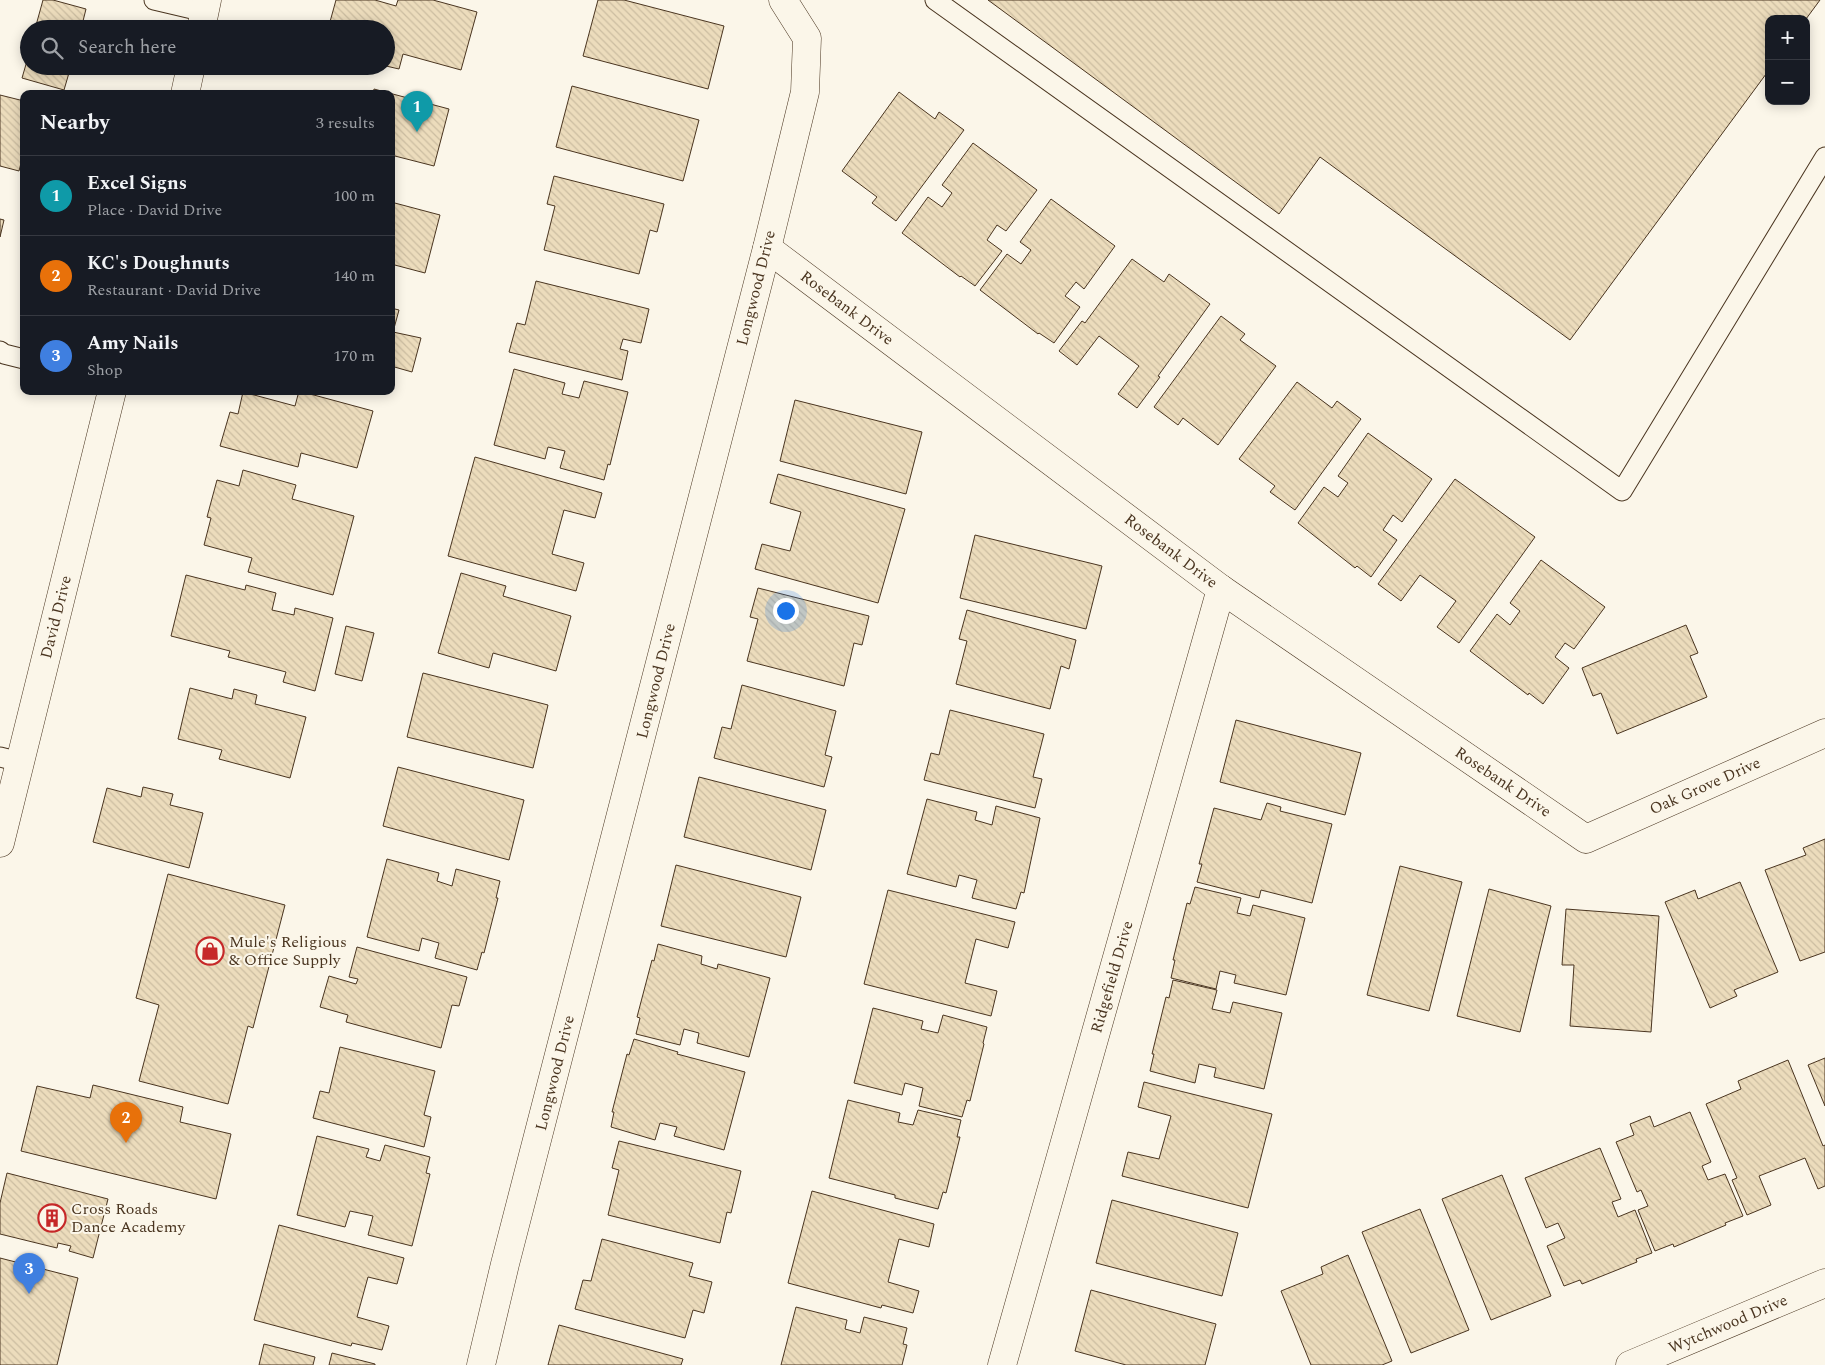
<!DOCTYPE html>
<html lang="en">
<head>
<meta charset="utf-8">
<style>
  body { margin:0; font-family:Spectral,serif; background:#20242c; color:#f1f3f6 }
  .controls { position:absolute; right:15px; top:15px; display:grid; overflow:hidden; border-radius:10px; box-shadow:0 2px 12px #0003 }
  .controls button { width:45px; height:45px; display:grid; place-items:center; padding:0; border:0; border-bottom:1px solid #363941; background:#171b24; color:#f1f3f6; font:25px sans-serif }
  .you { position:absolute; left:785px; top:610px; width:18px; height:18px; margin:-12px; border:4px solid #fff; border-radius:50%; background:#1a73e8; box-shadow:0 0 0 8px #1a73e833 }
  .badge { display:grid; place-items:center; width:32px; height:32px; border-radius:50%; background:#0b8043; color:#fff; font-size:16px; font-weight:700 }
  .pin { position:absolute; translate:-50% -41px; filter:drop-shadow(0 1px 2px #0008) }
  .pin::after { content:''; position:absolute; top:26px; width:18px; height:15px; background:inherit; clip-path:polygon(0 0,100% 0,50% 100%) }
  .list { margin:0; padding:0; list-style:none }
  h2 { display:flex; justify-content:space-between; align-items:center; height:65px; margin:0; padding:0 20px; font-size:21px }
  h2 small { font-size:16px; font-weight:400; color:#9ea1a6 }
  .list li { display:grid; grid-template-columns:32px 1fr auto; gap:15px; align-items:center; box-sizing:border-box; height:80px; padding:0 20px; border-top:1px solid #363941 }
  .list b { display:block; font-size:19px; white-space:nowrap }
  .list p { margin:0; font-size:16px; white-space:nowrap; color:#9ea1a6 }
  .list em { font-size:16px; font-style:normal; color:#9ea1a6 }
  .icon { flex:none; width:28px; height:28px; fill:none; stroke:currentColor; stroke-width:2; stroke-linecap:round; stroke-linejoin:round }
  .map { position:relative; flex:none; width:1825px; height:1365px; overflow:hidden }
  .search { position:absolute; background:#171b24; box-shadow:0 2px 12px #0003; left:20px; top:20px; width:375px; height:55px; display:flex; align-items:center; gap:12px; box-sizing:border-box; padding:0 18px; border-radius:28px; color:#9ea1a6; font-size:19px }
  .panel { position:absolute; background:#171b24; box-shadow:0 2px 12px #0003; left:20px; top:90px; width:375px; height:305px; border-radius:10px }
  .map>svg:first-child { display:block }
  .building { fill:url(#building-back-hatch); stroke:#4a3520 }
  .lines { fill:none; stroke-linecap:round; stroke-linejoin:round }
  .lane-casing { stroke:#4a3520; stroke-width:21 }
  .street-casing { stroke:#4a3520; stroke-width:29 }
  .secondary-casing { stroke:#4a3520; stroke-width:29 }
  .lane { stroke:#fbf6e9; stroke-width:19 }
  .street { stroke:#fbf6e9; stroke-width:28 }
  .secondary { stroke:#fbf6e9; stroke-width:28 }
  .labels { text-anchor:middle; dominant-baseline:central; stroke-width:4; stroke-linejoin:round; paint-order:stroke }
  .street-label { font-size:16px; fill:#4a3520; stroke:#fbf6e9 }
  .poi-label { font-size:16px; fill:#4a3520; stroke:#fbf6e9; text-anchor:start }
</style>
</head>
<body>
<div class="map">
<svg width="1825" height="1365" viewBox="0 0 1825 1365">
  <defs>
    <pattern id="building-back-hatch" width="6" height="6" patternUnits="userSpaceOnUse" patternTransform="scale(1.25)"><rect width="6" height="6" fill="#ecdcbc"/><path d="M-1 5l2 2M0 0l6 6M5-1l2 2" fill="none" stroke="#ccbda1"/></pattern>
  </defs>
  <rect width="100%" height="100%" fill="#fbf6e9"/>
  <g class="building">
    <path d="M43,0H53L86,9L81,29H35Z"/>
    <path d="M336,0H375L396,6L398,0H433L477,12L461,70L403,54L399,69L386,66V29H328Z"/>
    <path d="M598,0H624L724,26L708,89L583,56Z"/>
    <path d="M988,0H1820L1806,19H1769V70L1570,340L1320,157L1279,214Z"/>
    <path d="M29,54V66H71L64,90L22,78Z"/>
    <path d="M572,86L699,120L683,181L556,147Z"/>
    <path d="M374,89L449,109L434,166L391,155V94H373Z"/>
    <path d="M899,92L935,119L939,112L964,130L896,221L872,203L877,197L842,171Z"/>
    <path d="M0,95L24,101V151L19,171L0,166Z"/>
    <path d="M973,143L1037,190L1006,231L997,225L987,240L1002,251L975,286L961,276L960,277L902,233L928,197L942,207L952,193L942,185Z"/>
    <path d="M554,176L664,204L657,232L650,230L639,274L544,250L555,206L547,204Z"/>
    <path d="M1051,199L1115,246L1084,289L1076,282L1065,296L1080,307L1054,343L1039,333L1038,334L980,290L1007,254L1021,264L1031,250L1020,242Z"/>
    <path d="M391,202L440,215L425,273L391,264Z"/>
    <path d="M0,219L4,220L0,237Z"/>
    <path d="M1132,259L1164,282L1169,274L1210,304L1158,376L1160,377L1137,408L1118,394L1139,366L1099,336L1077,365L1059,351L1082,321L1085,323Z"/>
    <path d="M536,281L649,309L641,343L623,339L620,349L628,351L622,380L509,352L517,323L525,325Z"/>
    <path d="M391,308L399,310L393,332L421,338L412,372L391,366Z"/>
    <path d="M1221,316L1245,334L1240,340L1276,366L1218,445L1183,418L1178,425L1154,407Z"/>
    <path d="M514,369L565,383L562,394L579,398L584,381L628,392L610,465L608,464L604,480L560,468L565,451L548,447L545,459L494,445Z"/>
    <path d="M1297,382L1332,408L1337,401L1361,419L1295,510L1270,492L1275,486L1239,459Z"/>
    <path d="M299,391L373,411L357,468L301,453L298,467L220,446L230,412L238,414L243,392L295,406Z"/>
    <path d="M795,400L922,432L906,494L780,461Z"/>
    <path d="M1368,433L1432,479L1402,522L1393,515L1383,530L1397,540L1371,577L1357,566L1355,568L1298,523L1324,487L1338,497L1348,483L1338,476Z"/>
    <path d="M475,457L602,493L595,518L564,510L552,554L584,563L576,591L448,556Z"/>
    <path d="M243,470L296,485L292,499L354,516L333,595L248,572L252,558L204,545L211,518L207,517L217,480L239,486Z"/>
    <path d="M778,474L905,509L878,603L755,569L762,544L790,551L801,512L770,503Z"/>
    <path d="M1455,479L1535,537L1459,643L1437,627L1456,601L1420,575L1401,601L1378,584Z"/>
    <path d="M975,535L1102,566L1086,629L960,598Z"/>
    <path d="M1541,560L1605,607L1574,649L1565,643L1555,657L1569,668L1543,704L1529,693L1528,695L1470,651L1497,614L1510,625L1520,611L1510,603Z"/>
    <path d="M461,573L506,586L503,596L571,616L556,671L493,653L489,668L438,653Z"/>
    <path d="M186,575L245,590L246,585L276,593L272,610L294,615L295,608L333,618L315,691L283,682L286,672L228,657L230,651L171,636Z"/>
    <path d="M758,588L869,616L862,645L854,643L844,686L747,661L758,619L750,617Z"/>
    <path d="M967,610L1076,640L1069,669L1061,666L1050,709L956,684L967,641L959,639Z"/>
    <path d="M1686,625L1698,653L1690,656L1707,697L1617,734L1601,693L1593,696L1582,668Z"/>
    <path d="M346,626L374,633L362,681L335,674Z"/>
    <path d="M423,673L548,705L533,768L407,737Z"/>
    <path d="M742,685L836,711L825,755L832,757L824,787L714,758L722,727L731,729Z"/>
    <path d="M190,688L232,699L234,689L257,695L255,704L306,717L290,778L219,759L222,750L178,739Z"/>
    <path d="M950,710L1044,734L1033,777L1042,779L1035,808L924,780L931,753L939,755Z"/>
    <path d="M1236,720L1361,753L1345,815L1220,782Z"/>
    <path d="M398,767L524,800L509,860L383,826Z"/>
    <path d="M699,777L826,810L811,870L684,837Z"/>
    <path d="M143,787L173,794L170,805L203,813L189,868L93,842L107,788L141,797Z"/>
    <path d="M927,799L977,812L975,820L992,825L996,806L1040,818L1024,893L1021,892L1016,909L972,898L977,880L959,875L956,887L907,874Z"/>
    <path d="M1267,803L1281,807L1280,811L1332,824L1312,903L1261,890L1259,898L1197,882L1202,864H1199L1214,808L1261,820Z"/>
    <path d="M1825,839V952L1800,961L1765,870L1806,855L1803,848Z"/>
    <path d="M387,859L439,873L437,881L452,886L456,869L500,881L496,898H498L484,953L482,952L477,970L435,958L439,943L422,938L419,951L367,937Z"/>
    <path d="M676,865L801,897L786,957L661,926Z"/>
    <path d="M1400,866L1462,882L1429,1011L1367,995Z"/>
    <path d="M168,874L285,905L253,1028L248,1026L228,1104L139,1081L159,1005L136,998Z"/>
    <path d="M1740,882L1778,972L1734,990L1737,996L1710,1008L1665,902L1695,890L1698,899Z"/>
    <path d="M1195,887L1241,898L1237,913L1250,916L1253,905L1305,918L1286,995L1234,983L1236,975L1220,971L1216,989L1171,978L1175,960H1173L1187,903L1190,904Z"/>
    <path d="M1489,889L1551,906L1520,1032L1457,1016Z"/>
    <path d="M888,890L1015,922L1008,948L976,939L965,983L997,991L991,1016L864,984Z"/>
    <path d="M1566,909L1659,916L1651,1032L1570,1026L1574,965H1562Z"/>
    <path d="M658,944L702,956L701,964L717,969L718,964L770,978L749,1057L697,1043L699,1033L684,1029L680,1045L636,1034L640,1018L637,1017L652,960L654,961Z"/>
    <path d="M357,947L467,977L459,1006L452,1005L441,1048L346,1022L348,1015L320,1007L329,976L356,984L358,979L349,977Z"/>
    <path d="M1173,980L1217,990L1212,1009L1230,1013L1233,1002L1282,1013L1264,1089L1214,1077L1216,1068L1199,1064L1195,1083L1150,1071L1154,1054H1152L1166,997L1169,998Z"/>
    <path d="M873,1008L923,1021L921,1029L938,1033L943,1015L987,1027L983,1043L984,1044L970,1101L967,1100L962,1117L919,1106L923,1088L905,1083L902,1095L854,1083Z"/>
    <path d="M634,1039L678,1052L677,1054L745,1072L724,1150L674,1136L677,1127L660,1123L655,1140L611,1127L614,1112H612L627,1054L629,1055Z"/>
    <path d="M340,1047L435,1071L424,1115L431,1117L424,1147L313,1118L320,1091L329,1093Z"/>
    <path d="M1825,1058V1106L1808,1065Z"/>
    <path d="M1788,1060L1823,1146L1825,1145V1186L1818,1189L1805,1158L1759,1176L1771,1205L1747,1215L1732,1180L1737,1178L1706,1104L1741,1089L1738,1081Z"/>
    <path d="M1144,1082L1272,1114L1248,1208L1122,1176L1128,1152L1159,1159L1171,1116L1138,1107Z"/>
    <path d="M93,1085L183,1107L180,1122L231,1134L216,1199L21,1151L37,1086L90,1098Z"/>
    <path d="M848,1100L900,1113L898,1122L913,1125L918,1110L961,1120L957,1137H960L946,1193L943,1192L938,1209L895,1198V1195L829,1178Z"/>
    <path d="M1690,1112L1711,1162L1702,1166L1708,1180L1725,1174L1743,1216L1725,1223L1726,1225L1674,1247L1673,1244L1655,1251L1638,1210L1648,1206L1641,1190L1637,1192L1616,1142L1634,1135L1630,1124L1650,1116L1654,1127Z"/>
    <path d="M317,1136L369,1149L366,1157L380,1161L385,1145L430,1157L426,1173L430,1174L412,1246L368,1235L373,1216L350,1211L345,1227L297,1215Z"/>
    <path d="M619,1141L741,1171L731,1213L727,1212L720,1243L608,1215L619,1170L612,1168Z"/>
    <path d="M1600,1148L1621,1199L1612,1202L1618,1217L1635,1210L1652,1253L1636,1259L1637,1262L1582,1284L1580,1280L1564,1286L1547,1246L1565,1238L1558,1223L1546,1228L1525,1178Z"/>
    <path d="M7,1173L108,1199L93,1258L69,1251L71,1246L58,1243L57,1248L0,1234V1203Z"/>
    <path d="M1502,1175L1551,1296L1491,1320L1442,1199Z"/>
    <path d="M812,1191L934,1224L929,1247L899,1239L888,1282L919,1291L913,1313L882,1305L881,1308L788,1283Z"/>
    <path d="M1112,1200L1238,1233L1222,1296L1096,1263Z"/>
    <path d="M1420,1209L1469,1330L1411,1353L1362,1232Z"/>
    <path d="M279,1225L404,1258L397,1284L368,1277L357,1317L389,1326L382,1350L352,1343L351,1346L254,1320Z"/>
    <path d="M602,1239L693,1263L689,1276L712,1282L704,1313L693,1310L685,1338L575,1309L583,1280L591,1281Z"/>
    <path d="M1348,1255L1392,1361L1382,1365H1311L1281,1291L1323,1274L1321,1267Z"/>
    <path d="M0,1258L78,1278L57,1365H0Z"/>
    <path d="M1091,1290L1216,1324L1205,1365H1126L1075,1351Z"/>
    <path d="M796,1307L847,1320L845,1329L860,1333L864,1317L907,1328L903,1344L907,1345L902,1365H781Z"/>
    <path d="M559,1325L683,1359L681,1365H548Z"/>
    <path d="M264,1344L315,1357L313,1365H259Z"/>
    <path d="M332,1353L375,1364V1365H329Z"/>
  </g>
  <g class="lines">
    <g class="lane-casing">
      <g id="lane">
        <path d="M154,0L205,12"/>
        <path d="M935,0L1622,491L1825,157"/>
        <path d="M0,351L4,354L24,359"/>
        <path d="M0,757L20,762"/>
      </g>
    </g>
    <g class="street-casing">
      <g id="street">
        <path d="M767,248L1221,589L1586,839L1825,733"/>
        <path d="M481,1365L505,1264L767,248L805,92L807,38L783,0"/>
        <path d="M1002,1365L1221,589"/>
        <path d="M1630,1365L1825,1283"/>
      </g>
    </g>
    <g class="secondary-casing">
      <g id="secondary">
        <path d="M201,29L207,0"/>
        <path d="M185,94L191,66"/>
        <path d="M0,843L112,391"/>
      </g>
    </g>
    <use href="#lane" class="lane"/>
    <use href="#street" class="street"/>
    <use href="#secondary" class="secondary"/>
  </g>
  <defs>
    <g id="shop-ring" transform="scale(1.4375)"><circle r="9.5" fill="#fbf6e9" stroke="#c62828" stroke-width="1.5"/><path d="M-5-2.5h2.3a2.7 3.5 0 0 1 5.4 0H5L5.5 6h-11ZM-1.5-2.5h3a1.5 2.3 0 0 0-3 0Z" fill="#c62828"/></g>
    <g id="building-ring" transform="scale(1.4375)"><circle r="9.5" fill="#fbf6e9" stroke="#c62828" stroke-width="1.5"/><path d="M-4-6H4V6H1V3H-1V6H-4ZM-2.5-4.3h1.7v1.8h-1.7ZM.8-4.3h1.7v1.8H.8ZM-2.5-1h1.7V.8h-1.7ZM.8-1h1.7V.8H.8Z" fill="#c62828"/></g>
  </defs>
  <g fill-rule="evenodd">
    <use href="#shop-ring" x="210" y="951"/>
    <use href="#building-ring" x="52" y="1218"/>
  </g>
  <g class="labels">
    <g class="street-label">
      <text transform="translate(756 288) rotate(-76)">Longwood Drive</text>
      <text transform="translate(847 308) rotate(37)">Rosebank Drive</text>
      <text transform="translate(1171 551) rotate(37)">Rosebank Drive</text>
      <text transform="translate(56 617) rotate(-76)">David Drive</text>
      <text transform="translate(656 681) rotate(-76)">Longwood Drive</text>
      <text transform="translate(1503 782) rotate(34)">Rosebank Drive</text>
      <text transform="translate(1705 786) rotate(-24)">Oak Grove Drive</text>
      <text transform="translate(1112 977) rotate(-74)">Ridgefield Drive</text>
      <text transform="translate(555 1073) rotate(-76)">Longwood Drive</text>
      <text transform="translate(1728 1324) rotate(-23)">Wytchwood Drive</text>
    </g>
    <g class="poi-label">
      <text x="229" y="942">Mule's Religious<tspan x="229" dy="18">&amp; Office Supply</tspan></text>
      <text x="71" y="1209">Cross Roads<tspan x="71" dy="18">Dance Academy</tspan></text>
    </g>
  </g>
</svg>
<div class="controls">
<button>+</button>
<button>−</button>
</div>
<div class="you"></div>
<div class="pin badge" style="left:417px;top:132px;background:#0f9aa8">1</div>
<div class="pin badge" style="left:126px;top:1143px;background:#e8710a">2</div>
<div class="pin badge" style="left:29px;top:1294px;background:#3f7fe0">3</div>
<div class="search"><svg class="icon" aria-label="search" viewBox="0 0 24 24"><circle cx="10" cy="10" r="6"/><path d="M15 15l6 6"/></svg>Search here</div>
<section class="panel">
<h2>Nearby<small>3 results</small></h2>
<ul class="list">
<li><span class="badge" style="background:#0f9aa8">1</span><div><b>Excel Signs</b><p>Place · David Drive</p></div><em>100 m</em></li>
<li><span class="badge" style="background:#e8710a">2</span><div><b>KC's Doughnuts</b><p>Restaurant · David Drive</p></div><em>140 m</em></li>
<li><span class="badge" style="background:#3f7fe0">3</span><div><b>Amy Nails</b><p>Shop</p></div><em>170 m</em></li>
</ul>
</section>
</div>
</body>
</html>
